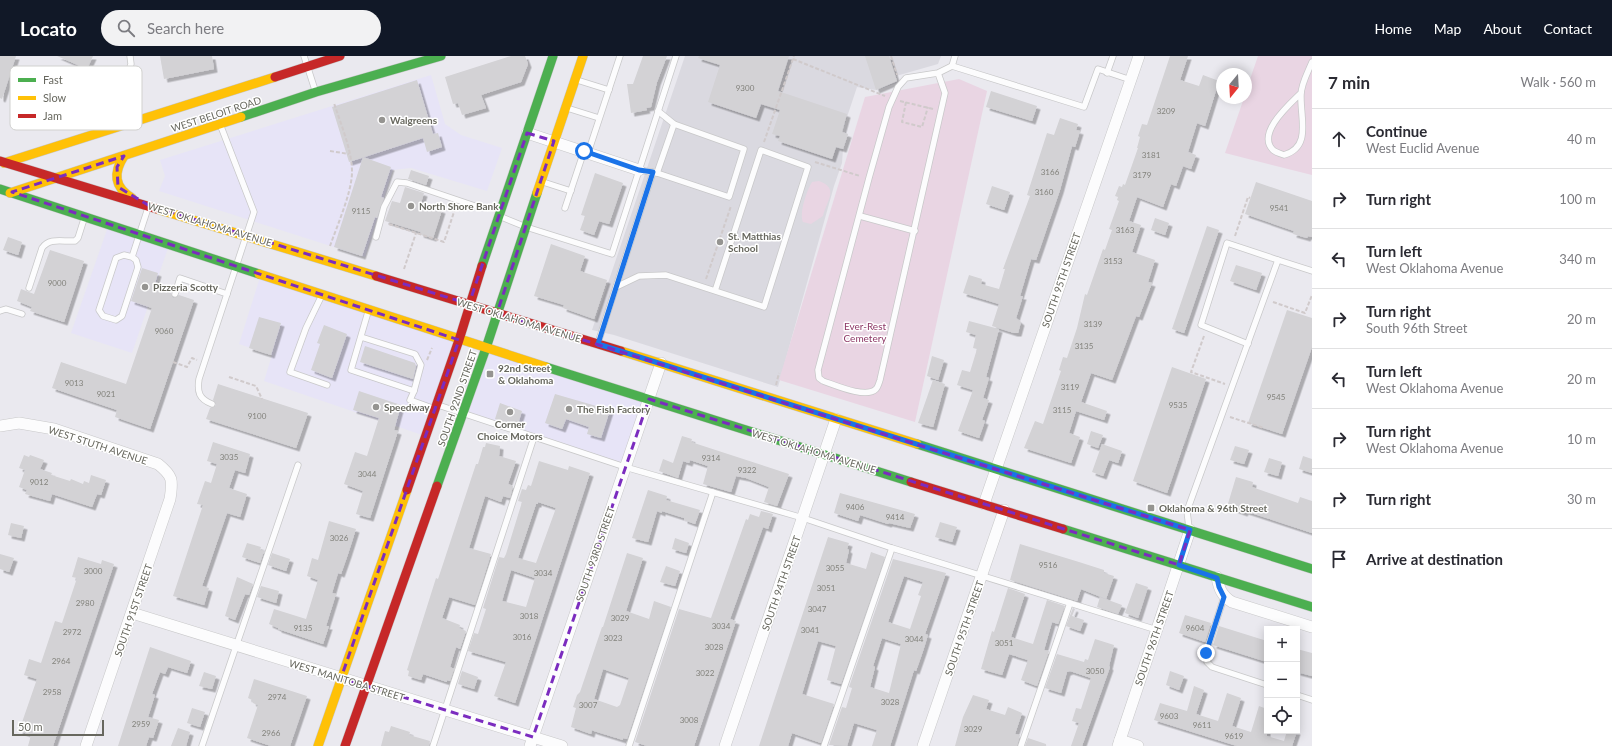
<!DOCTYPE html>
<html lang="en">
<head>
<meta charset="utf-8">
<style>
  body { margin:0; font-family:Lato,sans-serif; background:#f2f2f3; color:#2b2b33 }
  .controls { position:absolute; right:12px; bottom:12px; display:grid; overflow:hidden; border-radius:0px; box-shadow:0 2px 10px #0003 }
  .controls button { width:36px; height:36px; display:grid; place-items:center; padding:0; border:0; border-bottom:1px solid #e1e1e2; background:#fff; color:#2b2b33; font:20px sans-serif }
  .compass { position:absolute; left:1216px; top:12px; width:36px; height:36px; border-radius:50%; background:#fff; box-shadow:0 2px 10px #0003; rotate:198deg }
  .scale { position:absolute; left:12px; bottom:10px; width:92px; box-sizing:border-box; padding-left:4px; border:2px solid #67675e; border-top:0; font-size:11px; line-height:14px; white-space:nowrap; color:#67675e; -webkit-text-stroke:3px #fff; paint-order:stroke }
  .stop { position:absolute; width:12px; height:12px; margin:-9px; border:3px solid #1a73e8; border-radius:50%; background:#fff }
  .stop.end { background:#1a73e8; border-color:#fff; box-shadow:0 1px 4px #0008 }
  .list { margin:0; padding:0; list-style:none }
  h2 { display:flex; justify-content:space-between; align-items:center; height:52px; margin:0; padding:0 16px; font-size:17px }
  h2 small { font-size:13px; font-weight:400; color:#7c7c81 }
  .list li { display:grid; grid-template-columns:26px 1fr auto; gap:12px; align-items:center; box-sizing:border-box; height:60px; padding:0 16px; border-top:1px solid #e1e1e2 }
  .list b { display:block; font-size:15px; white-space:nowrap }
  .list p { margin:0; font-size:13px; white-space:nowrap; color:#7c7c81 }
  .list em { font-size:13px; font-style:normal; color:#7c7c81 }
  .icon { flex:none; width:22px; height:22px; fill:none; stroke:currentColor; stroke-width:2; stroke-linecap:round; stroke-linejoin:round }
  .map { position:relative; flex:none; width:1312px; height:690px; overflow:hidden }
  header { display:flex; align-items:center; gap:24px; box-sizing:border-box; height:56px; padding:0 20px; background:#111827; color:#fff }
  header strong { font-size:19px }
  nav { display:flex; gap:22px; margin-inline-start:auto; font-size:14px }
  .search { width:280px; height:36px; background:#f2f2f3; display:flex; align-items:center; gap:10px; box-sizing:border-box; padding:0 14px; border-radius:22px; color:#7c7c81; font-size:15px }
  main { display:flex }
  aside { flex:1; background:#fff }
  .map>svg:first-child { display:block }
  .commercial { fill:#e7e4f7 }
  .education { fill:#dad9e0 }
  .green { fill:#e9d5e3 }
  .building { fill:#d3d2d5; fill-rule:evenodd; filter:url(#shadow) }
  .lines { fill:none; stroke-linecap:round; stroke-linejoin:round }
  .lane-casing { stroke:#c8c8c9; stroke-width:7 }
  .street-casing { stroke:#c8c8c9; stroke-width:12 }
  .fast-casing { stroke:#c7c7c8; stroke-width:10 }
  .slow-casing { stroke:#c7c7c8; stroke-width:10 }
  .jam-casing { stroke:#c7c7c8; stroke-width:10 }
  .path { stroke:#d0cacb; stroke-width:2; stroke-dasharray:4 2; stroke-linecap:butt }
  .lane { stroke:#fcfcfd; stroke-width:5.5 }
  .street { stroke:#fcfcfd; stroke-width:11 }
  .fast { stroke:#4caf50; stroke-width:9 }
  .slow { stroke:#ffc107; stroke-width:9 }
  .jam { stroke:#c62828; stroke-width:9 }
  .route { stroke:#1a73e8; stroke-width:5 }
  .marked { fill:none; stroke:#7b2cbf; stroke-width:3; stroke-dasharray:8 5; stroke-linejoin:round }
  .poi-dot { fill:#959491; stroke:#fff; stroke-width:1.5 }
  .labels { text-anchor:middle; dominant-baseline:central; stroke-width:3; stroke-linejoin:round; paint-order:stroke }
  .number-label { font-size:8px; fill:#83837d }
  .street-label { font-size:10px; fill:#67675e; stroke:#fff }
  .poi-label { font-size:10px; font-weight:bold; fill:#67675e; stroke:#fff; text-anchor:start }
  .park-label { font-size:10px; fill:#8d3866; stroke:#fff }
  .key { fill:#fff; stroke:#d1d1cf; stroke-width:1 }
  .key-label { font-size:11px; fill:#67675e }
</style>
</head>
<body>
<header>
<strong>Locato</strong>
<div class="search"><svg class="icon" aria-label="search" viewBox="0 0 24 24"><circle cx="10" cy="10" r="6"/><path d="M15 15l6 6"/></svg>Search here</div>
<nav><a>Home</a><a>Map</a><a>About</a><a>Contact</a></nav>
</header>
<main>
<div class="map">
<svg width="1312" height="690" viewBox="0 0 1312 690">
  <defs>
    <filter id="shadow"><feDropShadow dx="3.5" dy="3.5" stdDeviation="0" flood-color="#0004"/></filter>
  </defs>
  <rect width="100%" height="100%" fill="#eae9ef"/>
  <g class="commercial">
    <path d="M431,19L445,68L461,79L502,92L487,135L411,112L393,114L365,201L159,135L165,120L160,104Z"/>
    <path d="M109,168L169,189L132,297L71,277Z"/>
    <path d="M261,218L459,284L425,380L264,325L272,299L239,288Z"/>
    <path d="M486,292L649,343L625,411L463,358Z"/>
  </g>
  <path class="education" d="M685,0H941L938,8L896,20L898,27L876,34L857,31L842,76L848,78L843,93L842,107L834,130L778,331L614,279L592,274Z"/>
  <g class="green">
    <path d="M1258,0H1312V119L1225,97L1244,42H1246V35Z"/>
    <path d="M959,23L987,35L915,366L779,324L865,41Z"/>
    <path d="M819,125C840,132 826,146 823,160L811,168L803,166C799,157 807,134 812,126Z"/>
  </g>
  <g class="building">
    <path d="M0,0H16L2,43L0,42Z"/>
    <path d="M57,0H93L87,13Z"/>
    <path d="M160,0H212L214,13L164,23Z"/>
    <path d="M511,0H525L528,8L521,26L481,39L486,52L462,59L458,47L453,48L445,21Z"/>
    <path d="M643,0H667L657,26L651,51L646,52L647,54L631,57L627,28H633Z"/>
    <path d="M699,0H789L778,35L847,58L842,76L848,78L843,93L836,91L832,103L778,85L780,80L772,78L780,54L761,48L756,62L708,46L720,9L698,2Z"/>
    <path d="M865,0H889L897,25L876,34Z"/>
    <path d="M1170,0H1188L1180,24L1199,30L1203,19L1219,25L1205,70L1197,67L1188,96L1196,99L1191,113L1183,110L1176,130L1171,128L1163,151L1137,141L1129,165L1141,169L1132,196L1155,204L1148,226L1152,227L1139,261L1136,260L1112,324L1091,317L1081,346L1107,355L1104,364L1076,355L1069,377L1080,381L1071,407L1024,392L1035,365L1043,368L1061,315L1059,314L1063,301L1067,302L1077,272L1085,238L1087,239L1103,193L1105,194L1112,174L1109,173L1119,145L1117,144L1118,141L1115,140L1119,130L1122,131L1123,128L1125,129L1138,92H1137L1140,81L1138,80L1142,68L1147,69Z"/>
    <path d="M417,24L433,78L438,77L442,91L427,96L423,82L349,106L332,51Z"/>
    <path d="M991,35L1037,50L1032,65L986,51Z"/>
    <path d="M1060,62L1078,68L1076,74L1080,75L1075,91L1072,90L1060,134L1036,204L1031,203L1020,240H1023L1016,262L1021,266L1018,277H1014L992,270L999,248L963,237L969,219L982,223L981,228L999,233L1005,213H1003L1030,140L1027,139L1047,77L1054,79Z"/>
    <path d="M363,101L391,111L381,141L384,142L377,162L375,161L362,200L334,191Z"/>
    <path d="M411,114L429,120L426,129L408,123Z"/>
    <path d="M595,117L623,127L609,168L599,165L594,179L580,174L585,160L581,159Z"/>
    <path d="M1256,126L1312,145V181L1308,180L1307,182L1293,178L1294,175L1245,158Z"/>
    <path d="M992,130L1010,136L1004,154L986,148Z"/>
    <path d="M405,131L424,137L421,147L442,154L433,182L420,178L421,176L385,165L392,145L400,147Z"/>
    <path d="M1155,162L1169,167L1165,179L1151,174Z"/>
    <path d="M1207,170L1219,174L1184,277L1172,273Z"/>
    <path d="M8,181L22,186L18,199L3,194Z"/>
    <path d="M551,188L585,200L580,215L607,224L594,263L563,252L564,249L534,240Z"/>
    <path d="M50,194L84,205L64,266L30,255L32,251L17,245L21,233L34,238Z"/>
    <path d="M1236,209L1262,217L1256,234L1230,225Z"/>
    <path d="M142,212L158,217L154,231L171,237L173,242L179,239L194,244L150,373L115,361L117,354L52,332L61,306L126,328L152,252L131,245Z"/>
    <path d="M1287,254L1312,262V291L1282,378L1248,367Z"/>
    <path d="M259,261L281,267L271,299L249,292Z"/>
    <path d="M969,265L999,273L986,321L989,322L983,342L989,344L982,364L985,365L979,382L958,375L973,334L957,329L962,314L970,316L977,293L973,292L976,279L966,276Z"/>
    <path d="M324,269L347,278L332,322L311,314L320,288L317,287Z"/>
    <path d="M365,290L415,307L416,310L413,323L360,306Z"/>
    <path d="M932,300L944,304L938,324L927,320Z"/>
    <path d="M1172,311L1206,323L1167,437L1133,425Z"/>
    <path d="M933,324L945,328L933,371L918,367Z"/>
    <path d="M218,328L308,357L296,392L206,363L210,352L216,349L213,344Z"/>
    <path d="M359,335L401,349L394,374L398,375L370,462L356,458L363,435L344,428L355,396L367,400L379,362L353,354Z"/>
    <path d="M555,338L610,354L601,382L587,378L589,371L566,363L562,373L545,367Z"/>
    <path d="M500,347L522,355L517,371L495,363Z"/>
    <path d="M1091,375L1103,379L1098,392L1087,388Z"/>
    <path d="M682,380L692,383L691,386L789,418L777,450L764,446L769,431L746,422L736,420L731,436L703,428L708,410L690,404L689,407L683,405L678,422L659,415L663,403L673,407Z"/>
    <path d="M213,386L250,398L245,417L235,414L229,432L247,438L240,461L227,457L202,530L209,532L204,549L173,540L203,449L197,448L205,425L211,427L217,408L207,405Z"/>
    <path d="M486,387L500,390L499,400L516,405L508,428L513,430L510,442L503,440L501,446L485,440L469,492L491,498L475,549L449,541L442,562L460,569L459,572L466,575L460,593L456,591L450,611L454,613L450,625L447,624V626L423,618L421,624L408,620L409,615L407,614L436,522L438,523L444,505L476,408H478L483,391H485Z"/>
    <path d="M1102,388L1122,395L1118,407L1109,404L1103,420L1092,416Z"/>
    <path d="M1235,390L1249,394L1244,408L1230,404Z"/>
    <path d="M24,399L29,401L30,399L44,404L40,413L52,417L51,419L70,425L71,423L83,428L84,425L89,427L91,419L106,424L101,439L97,438L92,451L52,438L50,445L25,438L27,434L19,431L25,414L19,412Z"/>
    <path d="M1303,400L1312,403V417L1299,413Z"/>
    <path d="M1269,402L1282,406L1278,420L1264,416Z"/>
    <path d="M539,405L568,414L569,410L590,417L515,647L494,640L506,606L468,595L474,577L478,578L486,553L483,552L499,501L504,502L506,498L522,446L518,445L522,433L526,434L528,429L531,430ZM538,446L556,452L536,507L518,502L536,448H538ZM511,514L535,522L526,551L502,545Z"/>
    <path d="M1236,421L1253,426L1252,431L1298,447L1300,441L1312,445V477L1245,455L1244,457L1227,451Z"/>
    <path d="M648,434L667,440L666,444L700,454L695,468L684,464V462L662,455V457L657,455L648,486L632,482Z"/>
    <path d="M840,437L915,458L910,472L889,467L888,468L860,459L858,465L834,457Z"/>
    <path d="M761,455L773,458L768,473L763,471L730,563L736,565L694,690H647L635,686L679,553L711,562L746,463L748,464L750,458L759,461Z"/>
    <path d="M329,465L356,473L348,498L341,518L338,517L332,537L336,538L326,570H329L323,588L278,573V572L269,568L274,553L306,563L318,524L307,520L312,502L318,504Z"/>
    <path d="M940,466L957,471L952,486L935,481Z"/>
    <path d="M11,467L24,470L21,482L8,479Z"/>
    <path d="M828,481L849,487L847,493L849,494L846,507L866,513L871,496L885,501L841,628L827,624L836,590L818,585L802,638L834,648L821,687L792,677L788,690H759Z"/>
    <path d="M675,482L689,487L686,497L672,493Z"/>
    <path d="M247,487L261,491L260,494L264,495L260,507L242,501Z"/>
    <path d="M1020,488L1079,506L1104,514V517L1114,520L1106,543L1081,533L1077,545L1010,524Z"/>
    <path d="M272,497L290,503L286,515L268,509Z"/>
    <path d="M627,497L643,502L626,555L649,563L654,545L671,551L627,683L623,682V684L594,675L592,674L591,678L571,671L576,652L573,651L577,639L580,636L602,571H603ZM603,613L629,622L620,649L617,651L594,643Z"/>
    <path d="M0,498L14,502L9,516L0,513Z"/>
    <path d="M78,501L101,508L102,504L114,508L53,690H28L31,679L19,675L37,623L24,619L29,603L41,607L55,565L62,567L77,522L72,521Z"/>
    <path d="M893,503L946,517L925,578L928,579L923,595L916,615L914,614L890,690H872L877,674L854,667L847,690L829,689L842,651L846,652L852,632L849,631ZM904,520L923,526L918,539L921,540L910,573L888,566ZM882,582L901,588L889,637L870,631L875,611L873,610Z"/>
    <path d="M666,510L680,515L675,530L660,526Z"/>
    <path d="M237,521L253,528L249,539L245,538L235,564L225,560Z"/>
    <path d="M1136,527L1148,531L1138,562L1125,557Z"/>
    <path d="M261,530L279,535L276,547L257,541Z"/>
    <path d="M1008,532L1025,538L1011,581L1033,588L1047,544L1065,550L1058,568L1052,566L1044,594L1049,595L1037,630L1021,624L1028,604L1009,598L1002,619L981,613L992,575L994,576Z"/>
    <path d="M1100,541L1122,549L1118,558L1097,551Z"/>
    <path d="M1073,552L1075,553L1072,560L1084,564L1080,575L1066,570Z"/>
    <path d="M1185,559L1211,567L1205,586L1179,577Z"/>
    <path d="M1219,570L1267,585V606L1213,589Z"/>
    <path d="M1095,583L1114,589L1109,610L1110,611L1082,690H1071L1079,667L1072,665L1076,652L1081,653L1091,622L1070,615L1067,616L1061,637L1045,632L1057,598L1084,606L1085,603L1088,604Z"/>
    <path d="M150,591L191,605L187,617L168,611L165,618L160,616L152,638L155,639L148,661L159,664L153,682L149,681L146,690H118Z"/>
    <path d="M1297,593L1312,597V620L1297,616Z"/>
    <path d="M462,615L478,621L474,633L458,628Z"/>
    <path d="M1170,615L1184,620L1179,634L1166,629Z"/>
    <path d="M204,616L216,620L212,633L199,630Z"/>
    <path d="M254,623L307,640L290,690H271L247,682L258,649L253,647L252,644L248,642Z"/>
    <path d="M1194,630L1204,634L1196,658L1218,665L1227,637L1241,642L1232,670L1251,676L1259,650L1267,653V680L1284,685L1287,675H1297L1292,690H1237L1154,664L1160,647L1187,655Z"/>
    <path d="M973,639L989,644L986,653L1005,659L1008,651L1022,657L1015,678L1020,679L1017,690H955L963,661Z"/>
    <path d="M192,652L205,656L200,671L187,667Z"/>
    <path d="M391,670L410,676L409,679L430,685L429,690H381L385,675L389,676Z"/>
    <path d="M178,672L190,676L186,690H171Z"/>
    <path d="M1028,682L1046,688V690H1025Z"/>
  </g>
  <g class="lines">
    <g class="lane-casing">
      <g id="lane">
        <path d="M304,0L315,34"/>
        <path d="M952,10L955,0"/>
        <path d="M938,17L945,37L880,324C879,327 878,331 876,333C866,343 835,329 823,325L819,322L818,314L869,122L889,51L898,31L906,22L938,17L952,10L1084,51L1098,13L1131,24"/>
        <path d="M1107,17L1113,0"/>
        <path d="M577,24L609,34"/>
        <path d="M42,28L65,35L111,40L123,32L131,8L130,0"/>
        <path d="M1301,37C1290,48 1256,77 1273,94C1275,96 1281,98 1284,99C1312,91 1300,62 1301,39C1301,28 1308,16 1312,6"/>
        <path d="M111,40L118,69"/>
        <path d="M567,52L599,62"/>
        <path d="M588,97L620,0"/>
        <path d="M639,114L657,117L729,141L744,93L674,68L658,55"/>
        <path d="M657,117L674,68"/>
        <path d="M543,126L571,135"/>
        <path d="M565,152L584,95"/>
        <path d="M499,160L526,171L612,198L676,0"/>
        <path d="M860,160L915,175"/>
        <path d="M376,181L384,151L397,126L407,127L475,150"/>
        <path d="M132,201L124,199L116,202L99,254L103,260L116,264L122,260L138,211L136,204L132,201L148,152"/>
        <path d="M616,231L653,116"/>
        <path d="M29,232L42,192C50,181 63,186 75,185L78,182L84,163"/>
        <path d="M175,238L180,222L227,238"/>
        <path d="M321,241L306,272L290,316L327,329"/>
        <path d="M0,255L6,253L22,258"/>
        <path d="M361,281L415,298L421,309L414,335L351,314L368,256"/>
        <path d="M598,287L616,231L639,220L666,219L764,251L808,111L761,94L715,235"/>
        <path d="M1248,288L1201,269L1227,187L1278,204"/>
        <path d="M414,335L410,344L435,353"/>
        <path d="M212,348C199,343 197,336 199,323L254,156L220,68"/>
        <path d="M438,349L625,411L803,462L892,492L1157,574"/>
        <path d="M1189,472L1187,455L1278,204L1312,215"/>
        <path d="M1224,541L1206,597L1207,606L1212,611L1267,629"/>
        <path d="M1297,639L1312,644"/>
        <path d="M202,690L298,409"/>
        <path d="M433,690L534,381"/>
        <path d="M629,690L713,436"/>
        <path d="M824,690L892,492"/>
        <path d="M1021,690L1070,547"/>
      </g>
    </g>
    <g class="street-casing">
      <g id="street">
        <path d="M527,77L639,114"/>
        <path d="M0,370L19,367L54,373L158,408C173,420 173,424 170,443L86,690"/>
        <path d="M984,448L1139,0"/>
        <path d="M1217,521C1219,533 1222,540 1232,546L1312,571"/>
        <path d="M132,557L562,690"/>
        <path d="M1120,684L1138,690"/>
        <path d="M530,690L661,307"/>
        <path d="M725,690L836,363"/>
        <path d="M923,690L1004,454"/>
        <path d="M1118,690L1190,474"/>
      </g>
    </g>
    <g class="fast-casing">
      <g id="fast">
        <path d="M241,61L316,36L441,0"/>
        <path d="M0,133L259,218"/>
        <path d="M482,210L553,0"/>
        <path d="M546,311L911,426"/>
        <path d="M917,388L1312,513"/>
        <path d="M437,430L486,292L537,137"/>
        <path d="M1063,473L1312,551"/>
      </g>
    </g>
    <g class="slow-casing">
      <g id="slow">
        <path d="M124,100C113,117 114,131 132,142"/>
        <path d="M4,107L275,21"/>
        <path d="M10,137L241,61"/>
        <path d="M537,137L583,0"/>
        <path d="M157,153L376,220"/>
        <path d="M259,218L546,311"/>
        <path d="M621,295L917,388"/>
        <path d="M318,690L407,434"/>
      </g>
    </g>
    <g class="jam-casing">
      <g id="jam">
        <path d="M275,21L340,0"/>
        <path d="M0,105L157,153"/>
        <path d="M376,220L621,295"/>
        <path d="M911,426L1063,473"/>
        <path d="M407,434L459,284L482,210"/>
        <path d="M345,690L437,430"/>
      </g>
    </g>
    <g class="path">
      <path d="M891,0L897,19"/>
      <path d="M793,3L885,40"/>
      <path d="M900,45L933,53"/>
      <path d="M906,46L902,66L922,71L928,51"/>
      <path d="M764,86L794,0"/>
      <path d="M330,95L349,98"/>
      <path d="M815,106L860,120"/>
      <path d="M389,168L444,186L455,153"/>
      <path d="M1235,180L1248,141L1250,142"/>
      <path d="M330,190C337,170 352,136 352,116C352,94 341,69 334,47"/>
      <path d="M404,213L416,177"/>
      <path d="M706,223L731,150"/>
      <path d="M1273,246L1305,257L1312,239"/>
      <path d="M1204,280L1191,316L1225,328"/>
      <path d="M427,304L432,292"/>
      <path d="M173,306L187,311L192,302L197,304"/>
      <path d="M229,321L256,330L262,343"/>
      <path d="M776,329L779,317"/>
      <path d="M1230,361L1264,372"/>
    </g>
    <use href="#lane" class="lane"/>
    <use href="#street" class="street"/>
    <use href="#fast" class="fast"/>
    <use href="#slow" class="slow"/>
    <use href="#jam" class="jam"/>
  </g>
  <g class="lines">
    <path class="route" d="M584,95L639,114L653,116L598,288L1190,474L1179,509L1217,522L1219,531L1224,541L1206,597"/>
  </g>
  <path class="marked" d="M527,77L554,85L497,257L1190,474L1179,509L649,343L533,681L341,622L459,284L12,136L124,100L117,111L118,131L148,149L469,248Z"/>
  <g class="poi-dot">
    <circle cx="382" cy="64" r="4"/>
    <circle cx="411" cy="150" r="4"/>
    <circle cx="720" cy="186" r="4"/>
    <circle cx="145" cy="231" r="4"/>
    <rect x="486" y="314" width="8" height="8" rx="2"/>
    <circle cx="376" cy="351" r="4"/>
    <circle cx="569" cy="353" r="4"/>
    <circle cx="510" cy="356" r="4"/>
    <rect x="1147" y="448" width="8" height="8" rx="2"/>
  </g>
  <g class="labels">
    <g class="number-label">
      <text x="745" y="32">9300</text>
      <text x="1166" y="55">3209</text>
      <text x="1151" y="99">3181</text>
      <text x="1050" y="116">3166</text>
      <text x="1142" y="119">3179</text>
      <text x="1044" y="136">3160</text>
      <text x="1279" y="152">9541</text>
      <text x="361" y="155">9115</text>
      <text x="1125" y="174">3163</text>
      <text x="1113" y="205">3153</text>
      <text x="57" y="227">9000</text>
      <text x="1093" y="268">3139</text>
      <text x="164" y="275">9060</text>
      <text x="1084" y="290">3135</text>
      <text x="74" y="327">9013</text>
      <text x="1070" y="331">3119</text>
      <text x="106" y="338">9021</text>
      <text x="1276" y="341">9545</text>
      <text x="1178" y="349">9535</text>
      <text x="1062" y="354">3115</text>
      <text x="257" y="360">9100</text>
      <text x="229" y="401">3035</text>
      <text x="711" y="402">9314</text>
      <text x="747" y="414">9322</text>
      <text x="367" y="418">3044</text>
      <text x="39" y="426">9012</text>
      <text x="855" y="451">9406</text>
      <text x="895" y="461">9414</text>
      <text x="339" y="482">3026</text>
      <text x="1048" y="509">9516</text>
      <text x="835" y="512">3055</text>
      <text x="93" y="515">3000</text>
      <text x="543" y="517">3034</text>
      <text x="826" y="532">3051</text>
      <text x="85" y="547">2980</text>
      <text x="817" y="553">3047</text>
      <text x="529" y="560">3018</text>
      <text x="620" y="562">3029</text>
      <text x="721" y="570">3034</text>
      <text x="303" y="572">9135</text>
      <text x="1195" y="572">9604</text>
      <text x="810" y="574">3041</text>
      <text x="72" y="576">2972</text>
      <text x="522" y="581">3016</text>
      <text x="613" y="582">3023</text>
      <text x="914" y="583">3044</text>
      <text x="1004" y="587">3051</text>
      <text x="714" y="591">3028</text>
      <text x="61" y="605">2964</text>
      <text x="1095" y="615">3050</text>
      <text x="705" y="617">3022</text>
      <text x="52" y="636">2958</text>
      <text x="277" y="641">2974</text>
      <text x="890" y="646">3028</text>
      <text x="588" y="649">3007</text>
      <text x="1169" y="660">9603</text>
      <text x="689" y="664">3008</text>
      <text x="141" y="668">2959</text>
      <text x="1202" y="669">9611</text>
      <text x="973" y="673">3029</text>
      <text x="271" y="677">2966</text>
      <text x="1234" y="680">9619</text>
    </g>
    <g class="street-label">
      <text transform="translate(216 58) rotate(-18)">WEST BELOIT ROAD</text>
      <text transform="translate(210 168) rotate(17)">WEST OKLAHOMA AVENUE</text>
      <text transform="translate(1061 224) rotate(-71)">SOUTH 95TH STREET</text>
      <text transform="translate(519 264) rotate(17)">WEST OKLAHOMA AVENUE</text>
      <text transform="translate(457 342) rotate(-71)">SOUTH 92ND STREET</text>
      <text transform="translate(98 389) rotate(18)">WEST STUTH AVENUE</text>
      <text transform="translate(814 395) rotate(17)">WEST OKLAHOMA AVENUE</text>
      <text transform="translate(595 498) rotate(-71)">SOUTH 93RD STREET</text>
      <text transform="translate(781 527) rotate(-71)">SOUTH 94TH STREET</text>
      <text transform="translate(133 554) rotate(-71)">SOUTH 91ST STREET</text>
      <text transform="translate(964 572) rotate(-71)">SOUTH 95TH STREET</text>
      <text transform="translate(1154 582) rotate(-71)">SOUTH 96TH STREET</text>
      <text transform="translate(347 624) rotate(17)">WEST MANITOBA STREET</text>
    </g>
    <g class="poi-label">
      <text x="390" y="64">Walgreens</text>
      <text x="419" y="150">North Shore Bank</text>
      <text x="728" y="180">St. Matthias<tspan x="728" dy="12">School</tspan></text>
      <text x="153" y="231">Pizzeria Scotty</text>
      <text x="498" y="312">92nd Street<tspan x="498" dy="12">&amp; Oklahoma</tspan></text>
      <text x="384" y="351">Speedway</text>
      <text x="577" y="353">The Fish Factory</text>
      <text x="510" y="368" text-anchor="middle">Corner<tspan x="510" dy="12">Choice Motors</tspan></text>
      <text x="1159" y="452">Oklahoma &amp; 96th Street</text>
    </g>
    <g class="park-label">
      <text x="865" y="270">Ever-Rest<tspan x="865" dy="12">Cemetery</tspan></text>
    </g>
  </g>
  <rect x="10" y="10" width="132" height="64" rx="6" class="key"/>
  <rect x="18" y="22" width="18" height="4" fill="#4caf50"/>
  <rect x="18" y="40" width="18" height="4" fill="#ffc107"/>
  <rect x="18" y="58" width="18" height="4" fill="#c62828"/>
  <g class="key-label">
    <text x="43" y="28">Fast</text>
    <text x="43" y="46">Slow</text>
    <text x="43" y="64">Jam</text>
  </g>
</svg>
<div class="controls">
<button>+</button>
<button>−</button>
<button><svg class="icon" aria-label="locate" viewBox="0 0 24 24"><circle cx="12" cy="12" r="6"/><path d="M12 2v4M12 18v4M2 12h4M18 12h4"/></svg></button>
</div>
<svg class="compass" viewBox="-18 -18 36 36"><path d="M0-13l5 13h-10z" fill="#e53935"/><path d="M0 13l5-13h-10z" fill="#7c7c81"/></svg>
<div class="scale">50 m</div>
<div class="stop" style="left:584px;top:95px"></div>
<div class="stop end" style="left:1206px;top:597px"></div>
</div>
<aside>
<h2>7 min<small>Walk · 560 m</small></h2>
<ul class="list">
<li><svg class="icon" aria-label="ahead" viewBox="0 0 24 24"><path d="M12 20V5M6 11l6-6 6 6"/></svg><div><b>Continue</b><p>West Euclid Avenue</p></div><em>40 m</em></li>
<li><svg class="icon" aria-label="right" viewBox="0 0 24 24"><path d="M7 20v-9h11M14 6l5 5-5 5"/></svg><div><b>Turn right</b></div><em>100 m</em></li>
<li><svg class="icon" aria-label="left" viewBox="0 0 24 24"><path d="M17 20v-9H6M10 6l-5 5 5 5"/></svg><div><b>Turn left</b><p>West Oklahoma Avenue</p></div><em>340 m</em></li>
<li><svg class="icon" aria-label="right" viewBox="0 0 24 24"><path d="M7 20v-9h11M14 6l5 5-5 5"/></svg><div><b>Turn right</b><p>South 96th Street</p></div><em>20 m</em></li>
<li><svg class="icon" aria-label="left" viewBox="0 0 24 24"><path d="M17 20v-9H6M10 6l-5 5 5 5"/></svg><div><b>Turn left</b><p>West Oklahoma Avenue</p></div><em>20 m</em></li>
<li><svg class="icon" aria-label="right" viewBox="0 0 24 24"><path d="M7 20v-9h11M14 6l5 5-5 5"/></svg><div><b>Turn right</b><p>West Oklahoma Avenue</p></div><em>10 m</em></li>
<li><svg class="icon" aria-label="right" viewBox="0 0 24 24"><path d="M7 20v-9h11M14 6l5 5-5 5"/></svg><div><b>Turn right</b></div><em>30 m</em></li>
<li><svg class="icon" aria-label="arrive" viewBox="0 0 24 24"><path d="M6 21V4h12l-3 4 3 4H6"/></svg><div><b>Arrive at destination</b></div></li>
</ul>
</aside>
</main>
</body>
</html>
